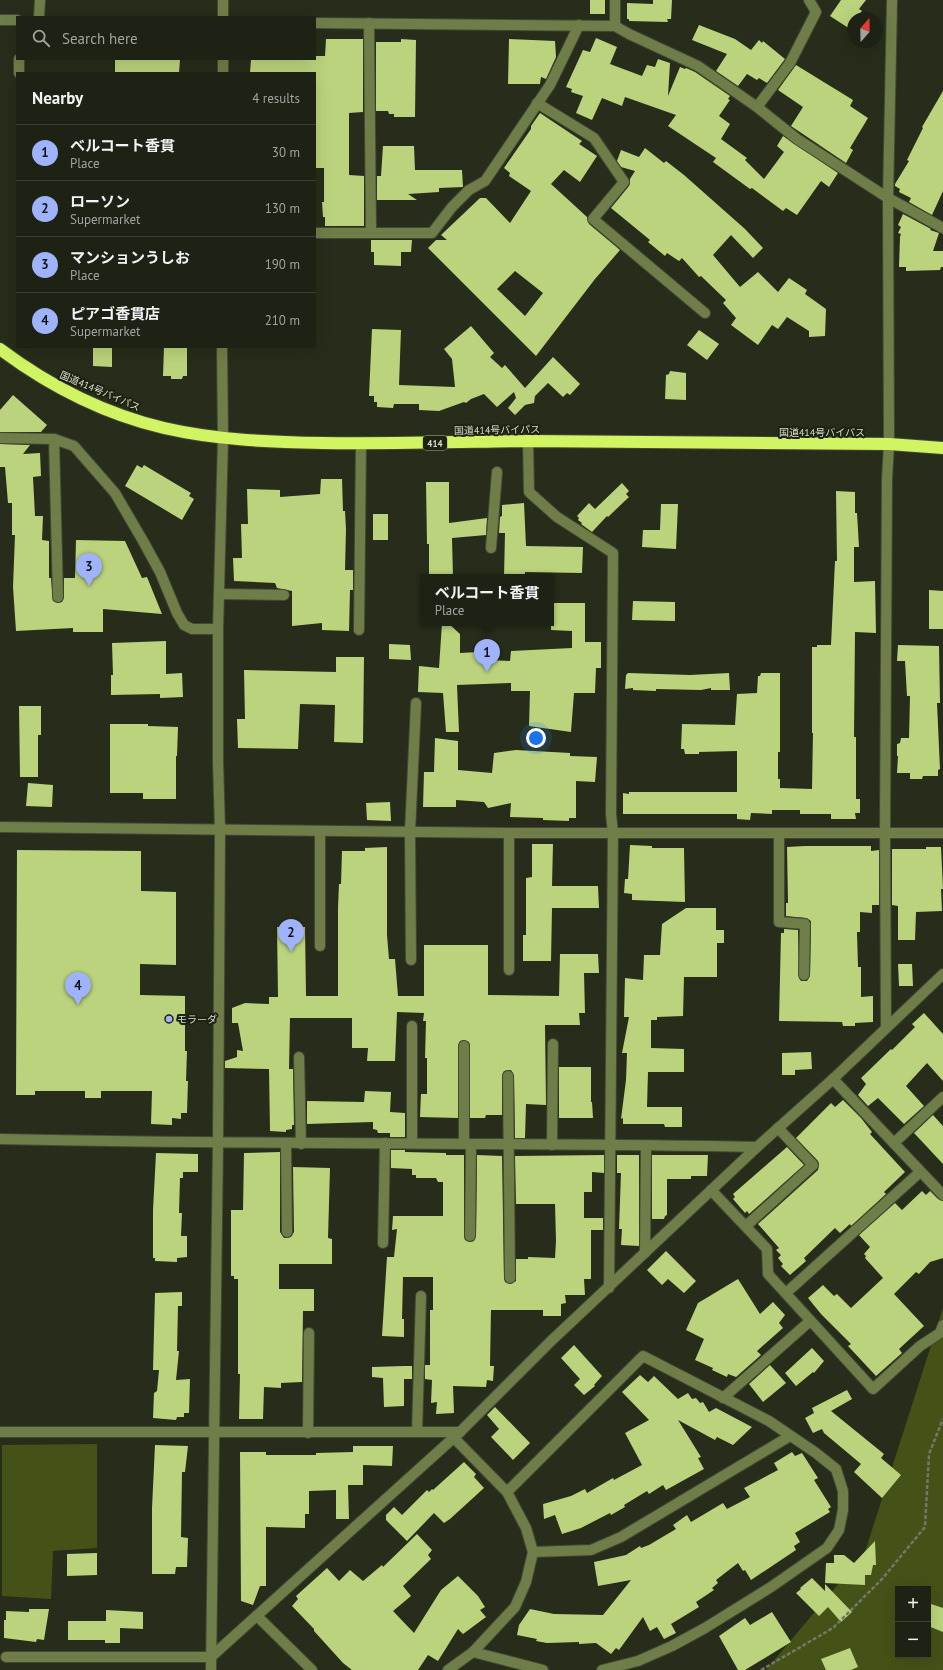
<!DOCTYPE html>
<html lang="en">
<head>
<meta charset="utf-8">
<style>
  body { margin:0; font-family:"PT Sans","Noto Sans JP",sans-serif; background:#2a2f22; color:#f1f3f6 }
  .controls { position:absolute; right:12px; bottom:12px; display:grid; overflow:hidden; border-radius:0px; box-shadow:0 4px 16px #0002 }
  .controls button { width:36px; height:36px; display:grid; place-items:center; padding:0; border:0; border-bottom:1px solid #3b3f34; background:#1d2214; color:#f1f3f6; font:20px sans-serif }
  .compass { position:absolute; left:847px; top:12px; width:36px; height:36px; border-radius:50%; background:#1d2214; box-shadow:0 4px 16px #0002; rotate:20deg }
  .you { position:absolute; left:536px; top:738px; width:14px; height:14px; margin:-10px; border:3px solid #fff; border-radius:50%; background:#1a73e8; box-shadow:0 0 0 6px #1a73e833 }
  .badge { display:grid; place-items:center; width:26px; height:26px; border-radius:50%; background:#9fb3fd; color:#111; font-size:13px; font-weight:700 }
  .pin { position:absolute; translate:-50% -33px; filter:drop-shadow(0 1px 2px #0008) }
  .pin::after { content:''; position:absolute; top:21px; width:14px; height:12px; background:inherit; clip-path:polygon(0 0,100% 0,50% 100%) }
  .popup { position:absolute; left:420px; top:574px; width:134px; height:52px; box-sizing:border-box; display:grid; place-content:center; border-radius:0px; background:#1d2214; filter:drop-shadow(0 1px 3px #0005); font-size:13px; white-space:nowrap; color:#a0a4a0 }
  .popup b { font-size:15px; color:#f1f3f6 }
  .popup::after { content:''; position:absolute; left:50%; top:100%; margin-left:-8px; border:8px solid transparent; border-top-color:#1d2214 }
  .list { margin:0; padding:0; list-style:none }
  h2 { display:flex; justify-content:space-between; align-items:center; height:52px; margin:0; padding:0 16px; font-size:17px }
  h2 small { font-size:13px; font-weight:400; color:#a0a4a0 }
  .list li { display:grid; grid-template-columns:26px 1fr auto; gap:12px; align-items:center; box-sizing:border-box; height:56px; padding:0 16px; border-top:1px solid #3b3f34 }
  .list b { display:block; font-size:15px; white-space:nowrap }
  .list p { margin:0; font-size:13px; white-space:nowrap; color:#a0a4a0 }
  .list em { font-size:13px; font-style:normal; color:#a0a4a0 }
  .icon { flex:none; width:22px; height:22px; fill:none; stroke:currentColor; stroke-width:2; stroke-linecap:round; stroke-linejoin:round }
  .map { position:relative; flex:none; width:943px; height:1670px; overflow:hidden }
  .search { position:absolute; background:#1d2214; box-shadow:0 4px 16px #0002; left:16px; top:16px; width:300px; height:44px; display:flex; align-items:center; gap:10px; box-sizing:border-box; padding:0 14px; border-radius:0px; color:#a0a4a0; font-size:15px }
  .panel { position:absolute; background:#1d2214; box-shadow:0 4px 16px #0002; left:16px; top:72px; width:300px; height:276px; border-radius:0px }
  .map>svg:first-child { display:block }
  .green { fill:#445218; fill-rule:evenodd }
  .building { fill:#bbd37c; fill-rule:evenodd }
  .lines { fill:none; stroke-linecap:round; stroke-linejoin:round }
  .minor-casing { stroke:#444937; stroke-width:12 }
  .highway-casing { stroke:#444937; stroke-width:14 }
  .path { stroke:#737868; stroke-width:2.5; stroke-dasharray:4 2; stroke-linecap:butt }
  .minor { stroke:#6f7e48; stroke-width:10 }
  .highway { stroke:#d0f462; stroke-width:12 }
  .poi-dot { fill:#9fb3fd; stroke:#1e2310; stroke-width:1.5 }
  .labels { text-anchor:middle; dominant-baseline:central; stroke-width:4; stroke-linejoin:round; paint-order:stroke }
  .shield { fill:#1e2310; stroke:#a2a698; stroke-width:1 }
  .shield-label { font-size:9px; font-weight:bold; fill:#daded2 }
  .street-label { font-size:10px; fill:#daded2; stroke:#1e2310 }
  .poi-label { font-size:10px; fill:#daded2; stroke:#1e2310; text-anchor:start }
</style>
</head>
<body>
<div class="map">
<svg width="943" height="1670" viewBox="0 0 943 1670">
  <rect width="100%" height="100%" fill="#272d1a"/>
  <g class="green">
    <path d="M943,1308V1670H766L865,1552ZM898,1589H928V1655H898Z"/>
    <path d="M97,1444V1548L53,1551L51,1599L2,1596V1445Z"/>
  </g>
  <g class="building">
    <rect x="590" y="0" width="15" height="14"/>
    <path d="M653,0H672L671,19H667L668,22L629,21V19H627V3L653,4Z"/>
    <path d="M841,0H866L859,9L862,11L857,18H853V24L850,29L830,16Z"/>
    <path d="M699,25L735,39L751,50L759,40L762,43L763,41L785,59L767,83L759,78L757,80L747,74L738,86L716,71L727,54L692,40Z"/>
    <path d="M596,38L617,47L610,64L642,76L647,65L655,67L658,59L670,63L668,96L680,67L685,69L686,68L695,72L730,96L728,99L730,100L719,116L730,124L721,139L747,158L745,160L764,179L784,152L777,146L783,136L838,173L829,187L821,181L797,215L786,208L783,211L752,188L750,189L713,162L716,158L668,126L676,115L625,97L622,106L602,98L592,120L576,113L583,96L571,92L572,89L566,87L583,50L590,52Z"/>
    <path d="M326,39H363V112L349,113V175L364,176V226H325V217H323L322,202H324V168H315V73H250L251,59H315V56H325Z"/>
    <path d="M401,39L416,40L415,117H394V114H389L388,111H376V42H401Z"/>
    <path d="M509,39L555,41L556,57L546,79L541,77L540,84H508Z"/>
    <path d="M115,59H180L179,73H115Z"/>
    <path d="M796,65L853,100L850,106L868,118L850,148L853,150L846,163L791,126L803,107L778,90Z"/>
    <path d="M943,91V191L932,215L909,202L911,198L899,192L900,189L895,186V184L909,161L907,160L923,128L922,127Z"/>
    <path d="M540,113L582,141L579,144L597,156L580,182L564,170L551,184L587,217L589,224L620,250L595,279L536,356L428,248L436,240H447L441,235L480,198H486L510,223L531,191L509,176L510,173L504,168L531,129V126ZM515,271L543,293L525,316L497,289Z"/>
    <path d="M383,146H414L415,170H462L463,187L439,188V192L408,194L417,200H377V176H381Z"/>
    <path d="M645,148L664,163L666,161L684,175L745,229L763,248L753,258L731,235L713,255L740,287L758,272L778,292L789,278L807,290L805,294L826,309L825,336L809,337V331L787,317L778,329L772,325L758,345L731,325L736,318L723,303L726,300L701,276L699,277L682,258L679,261L667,253L665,256L648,242L650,240L611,208L629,186L630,183V179L635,171L621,167L617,161L621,150L639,157Z"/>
    <path d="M903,214L931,229L930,230L939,233L933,251H943V267H941L940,270L906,271V267H899L900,237L901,234L898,233L901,227L898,225Z"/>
    <path d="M371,240H412L411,252H401V266L374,265V252H371Z"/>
    <path d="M471,326L494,353L490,357L502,368L505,365L525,388L553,357L580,384L570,395L567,393L563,397L548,383L535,396L534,403L525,405L515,415L508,408L516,398L514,392L497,407L484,394L471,399L466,403L464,402L439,411L419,410V404H394L393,408L377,407V402H374V396H369L372,329L401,330L399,385L455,387L452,359L444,349Z"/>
    <path d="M699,330L719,344L707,360L687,345Z"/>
    <path d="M93,347H112V367L93,366Z"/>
    <path d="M164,347H187V376H183L182,379H171V376H163Z"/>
    <path d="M670,371L686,373V400L665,399L666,375L669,374Z"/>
    <path d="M13,395L47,425L41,432H0V410Z"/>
    <path d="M0,444L30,445L23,454L40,453L41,476L33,477L35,516H43L42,540L49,541V578H51L53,601L58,603L62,602L64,597V578H75L76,540L125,541L142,578L147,577L162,614L103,609V632H73V628L16,631L13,587L15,535H12V503H8L5,467H0Z"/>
    <path d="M137,465L142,468L144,465L191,493L189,496L194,499L182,520L125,486Z"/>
    <path d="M321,479H342L343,511H345L346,529L345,570H353V590H350L349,631L322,630V623L292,626V591L277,588L275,583L234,581L233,558H242L241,524H248L247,489L280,490V497L320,494Z"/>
    <path d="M426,482H449V523L487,518L486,535L452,538L453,577H429V544H427Z"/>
    <path d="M622,483L629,491L626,494L629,497L608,517L607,516L592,532L581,524L582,523L578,520L579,518L577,516L589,503L595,509Z"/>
    <path d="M836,491L855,492V513H857L859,547H854V582L875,581L876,633L855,632L854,737H856V799H860V813H855L856,819H831V814H800V810H772V814L751,813L750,820L737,819V814H623V793L629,794V792H737V751L699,752V754H685L684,749H681L682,724L735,725L737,694L757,693L758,676H760L761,673H780V752H778V779H780V788L812,789L813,733H812V647H817V645H831L835,561H837Z"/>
    <path d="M524,503L526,546L583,547L582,573L525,572V577H504L505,533H499L500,517L502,516V505Z"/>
    <path d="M661,504H678L676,549L642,547L643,530H660Z"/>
    <rect x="373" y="514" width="15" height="26"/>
    <path d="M929,590L943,591V629H929Z"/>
    <path d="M633,601L675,602V621L632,620Z"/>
    <path d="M551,603H585V642H601V668H596L595,693H574L571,732L529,726L530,691H511V683L457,685L459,732H446L443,693L418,692L419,666L439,668L442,623H448L460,634V653L479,652L487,660L510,661L511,651L572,648V631L551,630Z"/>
    <path d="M166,641V674L182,673L183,697L160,698V694L111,695V675H113L112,643Z"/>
    <path d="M389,644L410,645L411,660L389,659Z"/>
    <path d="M898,645L939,646L940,703H937L940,769L938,770V776H923L922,779H910V773H897L898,756H897V744L900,743L901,738H909L910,696H907L905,661H897Z"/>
    <path d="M336,657H364L363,743L334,742L335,705L300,704L298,749L238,748L237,719H245L244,670L336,672Z"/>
    <path d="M628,673L690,675L729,673L730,690H711V688L701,690L656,689V691L633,690V688L625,689L626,675Z"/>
    <path d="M19,706H41V735H38V777H20Z"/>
    <path d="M110,724H148V726L178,727L177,756H176V799H143V793H110Z"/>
    <path d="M435,738L458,741V770L492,773L494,753L516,750L570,753V756L597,757L595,782L576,781V818H569V821L543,820V818L510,817L511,803L488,808L484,802L456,800V807H423L424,772H434Z"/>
    <path d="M28,783L53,785L52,807L26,806Z"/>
    <path d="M390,802L391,821L367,820L366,803Z"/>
    <path d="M532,844H553L552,886H598L599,908H552L551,961H523V935H526V878L532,877Z"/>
    <path d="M630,845L652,846V848H684L685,902L632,900V894L624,893L625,879H628Z"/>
    <path d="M805,846H871V851L879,850V905H872V913L860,912V932H857L858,967H861V997L873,996V1022L855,1023V1026H843L842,1022L779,1021L781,933H784V929L798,930L799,978L801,981H807L810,975L811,921L806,918L786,916V903H788L787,847Z"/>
    <path d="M387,847V935L389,959H395L398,996H424V945H488V995L559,996L560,954H598L599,973H584L585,1013H579L580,1025H545L546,1105L526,1104L525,1138H515L514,1076L511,1070L504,1071L502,1076V1115H486L485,1118H470V1046L469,1042L464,1040L460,1041L458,1046V1118L420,1117L421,1094H427V1058H425L426,1021H423L424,1013L397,1012L395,1061H367L368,1048H352V1018H290L289,1069H293L294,1125H292V1129L286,1130V1132L270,1131L269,1069L225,1068V1061L237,1057V1050L243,1051L238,1023H232V1008L245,1003L269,1004V997H278L277,927H305L306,996H338V908L339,884H341L342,851H365V848Z"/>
    <path d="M926,847H941L943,889H941L942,911L916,912L915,940H898V906L892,905V849H926Z"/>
    <path d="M17,850L141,851V891L176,892V965L140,964V995L185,996V1051H187L186,1081H188L187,1113H181V1119L172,1118V1125L151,1124L152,1091H101V1098H85V1091H35V1095H16Z"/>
    <path d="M686,908H716V930H724V943H717V977H684L683,1016L657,1017V1020H651V1048L684,1049V1072H648L647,1107H682V1127H665L664,1124H623V1118L621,1119L626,1080L627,1053H622L629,1017H624L625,978L643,980L644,955H660L662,924Z"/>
    <path d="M898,964H912L913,986H899Z"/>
    <path d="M924,1013L943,1034V1081L927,1063L906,1086L924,1106L904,1124L878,1098L868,1106L858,1095L866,1084L861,1078L891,1049L892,1050L915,1027L912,1024Z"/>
    <path d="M811,1052L812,1069L795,1070V1075H782V1053Z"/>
    <path d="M559,1067H591V1102H592L593,1118H559Z"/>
    <path d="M365,1091L391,1092L390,1112L405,1113V1137H390V1133H378L377,1130L373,1129V1122L307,1124V1101L364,1102Z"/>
    <path d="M843,1100L861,1118L872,1132L870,1134L905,1172L884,1192L886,1194L851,1226L850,1224L840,1233L835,1228L804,1258L806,1261L790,1275L781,1266L783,1264L778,1258L781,1255L776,1250L779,1248L758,1224L818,1170L819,1164L818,1161L796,1138L831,1103L835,1107Z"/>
    <path d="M933,1115L943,1126V1164L914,1133Z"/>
    <path d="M787,1147L804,1165L749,1214L747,1211L745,1213L733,1199L735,1197L733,1194Z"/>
    <path d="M391,1150H405V1152L446,1153V1155H464V1236L465,1240L470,1242L474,1241L476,1236L477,1155L502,1156L504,1278L505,1282L510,1284L516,1281V1259H528V1257L555,1258L556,1241L555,1204H516L515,1156L604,1155V1173L592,1172V1192H584V1218H603V1230H591V1279H584L585,1295H565L566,1303L561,1304V1316H543V1310H491L490,1366H494L493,1381L487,1380L486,1387L453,1386L454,1413L436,1414L437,1402L431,1403L432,1380L425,1379V1365H430V1310H433V1277H403L402,1319H404V1337L382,1336L387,1257H394L397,1229L392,1230L393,1216H443V1182H438L436,1178H416V1175H412V1169L391,1168Z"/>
    <path d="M280,1152V1232L284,1238L291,1237L294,1232L293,1167L330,1168L328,1238L332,1239V1264H279V1289H314V1311H303L302,1382L281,1383V1388L264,1387L263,1419H239L240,1374H238V1279H234V1276H231V1210H243L244,1153Z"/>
    <path d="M156,1153L198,1154V1172H183V1178H180L179,1213H182L181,1236H187V1257L177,1258V1262L155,1261V1258H153V1210Z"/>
    <path d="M617,1155H639V1246L621,1245L622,1229H619L621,1173H617Z"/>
    <path d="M652,1155H708L707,1176H691V1179H667V1215L665,1216L664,1219H652Z"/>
    <path d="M922,1191L926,1195L930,1191L938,1199L943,1201V1258L930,1262L919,1274L916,1272L894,1294L924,1326L899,1349L902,1353L876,1376L848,1346L851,1344L821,1314L808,1298L823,1285L834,1296L837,1294L851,1308L883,1278L865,1258L866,1256L864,1254L870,1247L859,1235L895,1203L902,1210Z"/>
    <path d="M666,1251L696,1281L684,1293L668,1279L662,1285L647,1270Z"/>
    <path d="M738,1279L760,1314L773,1302L785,1315L779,1323L783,1328L757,1351L761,1355L736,1377L728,1374L727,1377L712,1370L713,1368L695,1360L704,1339L686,1330L698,1303Z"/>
    <path d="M182,1292V1306H178L177,1351H179L176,1380L190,1379L189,1413H184V1417H177L176,1420L153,1418L154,1393L157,1391L159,1370H153L155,1293Z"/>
    <path d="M574,1345L602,1376L594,1385L595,1386L584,1395L574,1385L580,1379L561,1358Z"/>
    <path d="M812,1348L824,1361L814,1373L813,1372L796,1386L785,1373Z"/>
    <path d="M770,1365L786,1383L763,1402L749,1384Z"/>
    <path d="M404,1366H412V1379H404V1406L384,1407L383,1378L372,1377V1367Z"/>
    <path d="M640,1375L648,1382L654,1376L678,1399L688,1393L692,1399L696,1398L700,1403L703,1402L709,1412L716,1408L752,1427L733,1445L717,1437L715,1440L678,1420L701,1457L698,1458L704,1469L666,1490L663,1485L649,1494L647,1491L624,1505L625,1507L611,1515L610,1513L581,1528L562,1534L555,1515L544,1519L543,1504L571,1496L585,1489L587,1493L613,1478L614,1480L642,1465L625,1433L649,1420L622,1392Z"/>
    <path d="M847,1390L852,1399L831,1411L884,1454L881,1458L901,1475L882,1498L854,1472L861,1464L824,1433L822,1429L813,1433L805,1418L814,1413L812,1408Z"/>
    <path d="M495,1407L530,1443L513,1460L491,1437L499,1429L487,1415Z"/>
    <path d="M155,1445L188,1446L185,1472H182L181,1537L188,1538L187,1567H176L175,1574H152V1508Z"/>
    <path d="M353,1446H393L392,1466L363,1465V1485H348L349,1519H336V1490L309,1491V1514H305V1528L266,1527V1586H260L253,1605L241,1601L240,1452H266V1455H316V1453L353,1452Z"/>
    <path d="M792,1452L795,1456L802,1453L818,1478L814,1480L831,1507L828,1509L830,1512L795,1533L800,1542L794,1546L796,1550L751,1580L745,1570L743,1571L738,1563L716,1580L718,1583L712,1588L714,1590L696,1602L699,1607L671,1624L676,1633L664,1639L657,1627L650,1631L643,1617L619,1650L616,1648L611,1654L596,1643L579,1644V1642L547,1643L536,1641L537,1639L517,1635L519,1625L530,1609L554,1614L603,1615L631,1580L598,1586L594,1562L626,1555L640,1546L641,1548L649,1545L676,1529L673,1525L687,1515L691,1522L723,1503L727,1509L750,1497L744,1488L778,1470L774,1463Z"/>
    <path d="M464,1462L476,1474L474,1477L484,1488L450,1519L444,1523L434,1513L407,1541L386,1520V1515L394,1507L402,1515L427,1490L429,1492L432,1489L433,1490Z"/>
    <path d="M417,1534L432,1550L428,1555L431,1559L403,1586L411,1596L393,1611L414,1633L441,1590L458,1576L478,1596L485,1607L480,1610L486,1617L463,1634L458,1629L438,1661L428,1655L418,1670H352L343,1663L314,1631V1629L292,1606L298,1599L296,1596L327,1568L339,1581L350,1570L363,1581L382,1565L383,1567Z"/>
    <path d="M875,1541L876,1565H873L871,1575H865V1585L825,1583L826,1563H834V1555H844L854,1563Z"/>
    <path d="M97,1553V1575L67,1576V1554Z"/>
    <path d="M812,1578L825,1591V1584L852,1612L841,1622L828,1607L819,1616L796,1593L801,1589L800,1588Z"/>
    <path d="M928,1603L943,1608V1632L928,1626Z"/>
    <path d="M29,1609H49L44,1640L37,1639L36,1642L4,1638V1620H6V1611L29,1612Z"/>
    <path d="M106,1610L143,1612V1629L120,1628V1643H105V1640H68V1621H106Z"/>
    <path d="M772,1612L791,1642L745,1670H738L719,1636L745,1618L750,1625Z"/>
    <path d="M850,1648L858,1667L851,1670H826L821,1659Z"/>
  </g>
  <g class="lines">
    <g class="minor-casing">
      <g id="minor">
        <path d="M223,0V17"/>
        <path d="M39,17L40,0"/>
        <path d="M0,20H17"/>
        <path d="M315,23L615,26L629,34L698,66L757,107L797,139L888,198L943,228"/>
        <path d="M369,23L371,233"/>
        <path d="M615,26V0"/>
        <path d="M19,73V59"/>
        <path d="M223,73V59"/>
        <path d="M537,103L594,138L624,182L593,219L705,313"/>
        <path d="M757,107L790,63L816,12L809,0"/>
        <path d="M315,233H432L452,207L469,190L485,181L550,85L579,25"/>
        <path d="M0,438L54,439L74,446L115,493L143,541L160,572L177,613L184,625L192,629H218"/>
        <path d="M54,439L58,597"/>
        <path d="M528,441L529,492L557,517L613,553L611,814L613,833L609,1288"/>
        <path d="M491,548L497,472"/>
        <path d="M219,594L284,595"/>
        <path d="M359,630L361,444"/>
        <path d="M0,827L509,833H943"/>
        <path d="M320,831V946"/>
        <path d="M509,833V970"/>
        <path d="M779,833V922L805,924L804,975"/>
        <path d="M411,960L410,832L416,703"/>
        <path d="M412,1026V1143"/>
        <path d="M886,1028L885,833L887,479L889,444L888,198L892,0"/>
        <path d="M299,1057L301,1144"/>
        <path d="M508,1076L510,1278"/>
        <path d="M833,1079L943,1195"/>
        <path d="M0,1139C252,1145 505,1142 757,1147"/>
        <path d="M894,1143L943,1097"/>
        <path d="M286,1144L287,1232"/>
        <path d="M464,1144V1046"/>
        <path d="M552,1145L553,1044"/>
        <path d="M711,1190L767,1249L768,1274L873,1389L920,1346L940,1333L943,1325"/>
        <path d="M746,1226L813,1165L778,1128"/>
        <path d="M470,1236L471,1144"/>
        <path d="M383,1243L385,1143"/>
        <path d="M645,1253L646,1146"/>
        <path d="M786,1293L920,1172"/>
        <path d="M723,1398L810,1321"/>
        <path d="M0,1432H460"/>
        <path d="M417,1432L421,1296"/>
        <path d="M308,1433L309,1333"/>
        <path d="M507,1492L643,1356L769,1421L816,1453L836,1469L843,1491V1510L839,1530L827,1548L771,1587L705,1628L672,1646L638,1661L602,1670"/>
        <path d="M533,1552L591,1550L621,1537L790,1436"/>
        <path d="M257,1616L312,1670"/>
        <path d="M473,1652L543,1670"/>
        <path d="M6,1657H211L460,1432L550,1342L757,1147L833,1079L943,974"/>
        <path d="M211,1670L218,1144L220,830L218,761V629L223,439L222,347"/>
        <path d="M448,1670L473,1652L515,1607L526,1582L533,1552L526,1528L507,1492L454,1438"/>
      </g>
    </g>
    <g class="highway-casing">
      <path id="highway" d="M0,349C48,385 105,414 164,428C216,440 269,442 323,443C391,444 460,442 528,441C649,441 769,443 889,444L943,448"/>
    </g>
    <path class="path" d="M761,1670L833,1628L882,1579L925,1527L929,1454L943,1419"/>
    <use href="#minor" class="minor"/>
    <use href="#highway" class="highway"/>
  </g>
  <circle class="poi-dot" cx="169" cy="1019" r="4"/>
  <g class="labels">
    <rect class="shield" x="423" y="436" width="24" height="14" rx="3"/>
    <g class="shield-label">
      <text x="435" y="443">414</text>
    </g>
    <g class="street-label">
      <text transform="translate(100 391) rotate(23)">国道414号バイパス</text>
      <text transform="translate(497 430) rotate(-1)">国道414号バイパス</text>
      <text x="822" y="432">国道414号バイパス</text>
    </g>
    <g class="poi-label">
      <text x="177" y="1019">モラーダ</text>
    </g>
  </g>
</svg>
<div class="controls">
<button>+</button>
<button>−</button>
</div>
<svg class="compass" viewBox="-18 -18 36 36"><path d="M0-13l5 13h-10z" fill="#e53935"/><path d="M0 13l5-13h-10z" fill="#a0a4a0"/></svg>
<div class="you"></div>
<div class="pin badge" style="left:487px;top:672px">1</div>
<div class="popup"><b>ベルコート香貫</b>Place</div>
<div class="pin badge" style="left:291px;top:952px">2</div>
<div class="pin badge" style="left:89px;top:586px">3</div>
<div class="pin badge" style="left:78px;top:1005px">4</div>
<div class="search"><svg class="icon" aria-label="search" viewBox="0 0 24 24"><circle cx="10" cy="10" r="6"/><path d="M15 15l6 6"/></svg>Search here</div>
<section class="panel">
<h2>Nearby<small>4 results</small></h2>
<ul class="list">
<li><span class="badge">1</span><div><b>ベルコート香貫</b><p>Place</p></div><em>30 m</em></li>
<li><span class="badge">2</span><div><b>ローソン</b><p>Supermarket</p></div><em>130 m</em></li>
<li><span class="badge">3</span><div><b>マンションうしお</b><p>Place</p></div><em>190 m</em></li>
<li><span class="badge">4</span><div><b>ピアゴ香貫店</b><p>Supermarket</p></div><em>210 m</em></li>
</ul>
</section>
</div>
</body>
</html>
